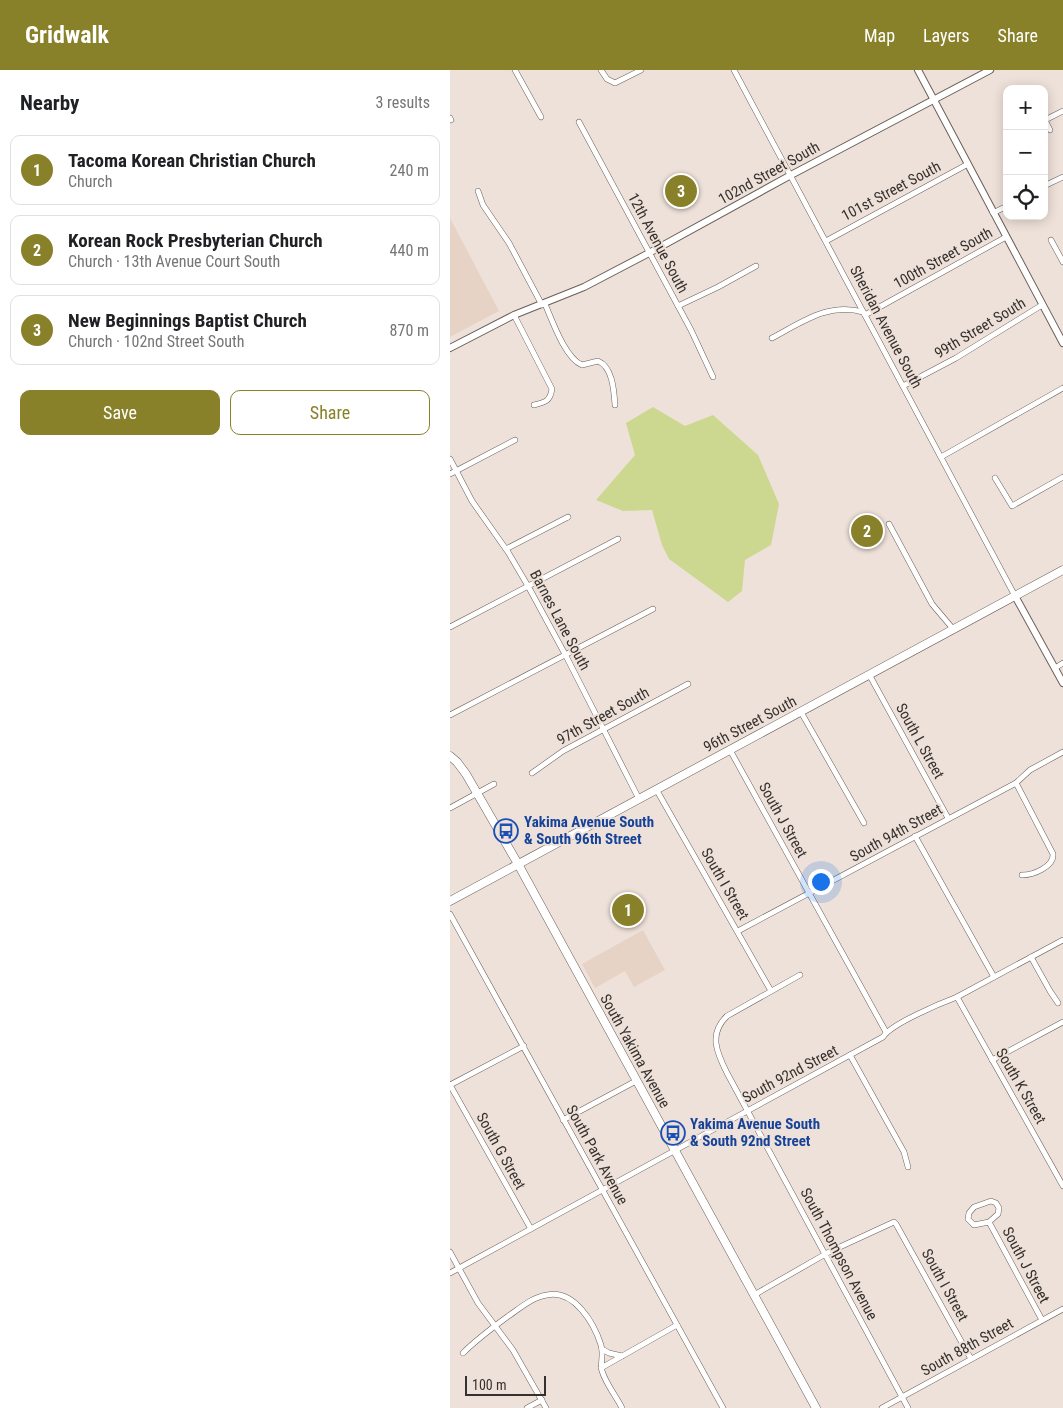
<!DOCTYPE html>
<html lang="en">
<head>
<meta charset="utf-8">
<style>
  body { margin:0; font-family:"Roboto Condensed",sans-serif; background:#f2f2f2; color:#202124 }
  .controls { position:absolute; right:15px; top:15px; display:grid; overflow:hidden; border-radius:10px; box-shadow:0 2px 12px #0003 }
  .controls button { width:45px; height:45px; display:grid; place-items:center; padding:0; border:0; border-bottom:1px solid #e0e0e0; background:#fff; color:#202124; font:25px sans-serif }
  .scale { position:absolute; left:15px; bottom:12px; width:81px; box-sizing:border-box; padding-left:5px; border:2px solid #36312e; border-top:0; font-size:14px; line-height:18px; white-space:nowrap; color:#36312e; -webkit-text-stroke:4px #eee1d9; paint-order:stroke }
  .you { position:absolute; left:370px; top:811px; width:18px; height:18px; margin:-12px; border:4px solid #fff; border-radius:50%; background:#1a73e8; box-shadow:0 0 0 8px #1a73e833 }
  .badge { display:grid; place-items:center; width:32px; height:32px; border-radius:50%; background:#898129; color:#fff; font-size:16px; font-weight:700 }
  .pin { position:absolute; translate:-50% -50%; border:2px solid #fff; box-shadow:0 1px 5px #0006 }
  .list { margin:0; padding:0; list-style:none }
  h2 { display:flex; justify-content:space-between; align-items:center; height:65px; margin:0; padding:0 20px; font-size:21px }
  h2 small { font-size:16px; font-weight:400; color:#757577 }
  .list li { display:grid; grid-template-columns:32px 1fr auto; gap:15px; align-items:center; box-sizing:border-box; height:70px; margin:0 10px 10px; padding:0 10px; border:1px solid #e0e0e0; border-radius:10px }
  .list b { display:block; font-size:19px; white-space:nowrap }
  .list p { margin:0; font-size:16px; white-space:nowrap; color:#757577 }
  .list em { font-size:16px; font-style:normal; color:#757577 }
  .actions { display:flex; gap:10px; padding:15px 20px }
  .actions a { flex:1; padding:11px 0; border:1px solid #898129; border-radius:10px; text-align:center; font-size:18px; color:#898129 }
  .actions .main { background:#898129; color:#fff }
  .icon { flex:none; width:28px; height:28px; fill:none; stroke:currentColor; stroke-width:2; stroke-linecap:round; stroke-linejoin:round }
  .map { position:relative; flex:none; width:613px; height:1338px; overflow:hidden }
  header { display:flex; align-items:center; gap:30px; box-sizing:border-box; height:70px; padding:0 25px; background:#898129; color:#fff }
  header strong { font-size:24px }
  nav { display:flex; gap:28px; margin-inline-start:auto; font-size:18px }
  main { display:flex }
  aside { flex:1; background:#fff }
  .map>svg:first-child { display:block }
  .built { fill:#e7d3c6 }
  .green { fill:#ccd88f }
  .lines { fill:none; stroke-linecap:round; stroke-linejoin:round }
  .minor-casing { stroke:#6b5f58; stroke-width:6 }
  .tertiary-casing { stroke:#6b5f58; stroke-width:8 }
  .secondary-casing { stroke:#6b5f58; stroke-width:9 }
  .minor { stroke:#fff; stroke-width:5 }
  .tertiary { stroke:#fff; stroke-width:6 }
  .secondary { stroke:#fff; stroke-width:8 }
  .labels { text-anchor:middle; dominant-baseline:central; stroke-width:4; stroke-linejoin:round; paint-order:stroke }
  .street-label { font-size:15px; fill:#36312e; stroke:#eee1d9 }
  .transit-label { font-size:15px; font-weight:bold; fill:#164399; stroke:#eee1d9; text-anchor:start }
</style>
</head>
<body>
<header>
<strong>Gridwalk</strong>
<nav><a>Map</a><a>Layers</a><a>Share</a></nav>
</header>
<main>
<aside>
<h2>Nearby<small>3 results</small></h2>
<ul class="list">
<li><span class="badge">1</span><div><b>Tacoma Korean Christian Church</b><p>Church</p></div><em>240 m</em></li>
<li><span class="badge">2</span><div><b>Korean Rock Presbyterian Church</b><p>Church · 13th Avenue Court South</p></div><em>440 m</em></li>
<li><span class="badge">3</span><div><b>New Beginnings Baptist Church</b><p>Church · 102nd Street South</p></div><em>870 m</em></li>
</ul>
<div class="actions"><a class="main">Save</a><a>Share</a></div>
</aside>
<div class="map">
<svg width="613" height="1338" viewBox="0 0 613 1338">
  <rect width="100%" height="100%" fill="#eee1d9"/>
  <g class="built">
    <path d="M0,148L49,241L0,267Z"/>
    <path d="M193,860L215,900L184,917L175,901L145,918L132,894Z"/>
  </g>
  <path class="green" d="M203,337L235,356L263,345L308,385L329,434L321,475L295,490L292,521L278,532L219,489L212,475L202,440L173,441L146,430L185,385L176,353Z"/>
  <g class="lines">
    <g class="minor-casing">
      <g id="minor">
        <path d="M65,0L91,47"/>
        <path d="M151,0L157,9L165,13L191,0"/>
        <path d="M284,0L565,526"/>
        <path d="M0,48L1,50"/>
        <path d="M129,52L241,260L263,307"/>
        <path d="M600,60L595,50L613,41"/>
        <path d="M594,116L613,107"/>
        <path d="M28,121L33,135L59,173L92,235"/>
        <path d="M543,143L557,136"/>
        <path d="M601,170L613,192"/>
        <path d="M376,171L518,94"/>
        <path d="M95,234C102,250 115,288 132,295L148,291C163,297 164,322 165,335"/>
        <path d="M228,236L268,217L306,196"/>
        <path d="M64,245L102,319C100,331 96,332 84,335"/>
        <path d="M415,245L556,167"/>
        <path d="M322,268C351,253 378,232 413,242"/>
        <path d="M453,316L506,288L592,235"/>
        <path d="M491,387L613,318"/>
        <path d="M0,389L22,431L58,482L78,516L116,586L189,729"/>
        <path d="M0,404L65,370"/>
        <path d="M545,408L562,436L613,407"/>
        <path d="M439,454L482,534L504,560"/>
        <path d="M56,479L118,447"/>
        <path d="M0,557L168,469"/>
        <path d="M605,598L613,593"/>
        <path d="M420,606L498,748"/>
        <path d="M351,642L414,753"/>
        <path d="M0,645L203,539"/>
        <path d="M280,680L436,962"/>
        <path d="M82,703L113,681L238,614"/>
        <path d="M566,713L603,784C604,797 583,805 572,805"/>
        <path d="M206,719L321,921"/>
        <path d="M0,738L44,714"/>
        <path d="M465,766L544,907"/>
        <path d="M0,844L273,1338"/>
        <path d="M288,861L566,713L580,700L613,682"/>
        <path d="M581,887L600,921L608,933"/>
        <path d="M350,905L277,946C258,964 267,983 277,1003L458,1338"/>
        <path d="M507,927L613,1116"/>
        <path d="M400,985L454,1082L458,1097"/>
        <path d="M542,990L613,952"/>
        <path d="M0,1015L81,1159"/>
        <path d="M0,1015L74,976"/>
        <path d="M113,1050L186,1011"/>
        <path d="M539,1152L524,1155L518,1149L519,1143L524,1137L541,1131L546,1133L549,1138L548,1144L539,1152L592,1250"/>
        <path d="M0,1182L28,1233L63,1280L96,1338"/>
        <path d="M0,1203L433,967C441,954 491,933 507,927L613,870"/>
        <path d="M304,1225L379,1182L444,1152L446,1154L521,1289"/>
        <path d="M152,1279L159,1283L172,1286"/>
        <path d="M13,1283C26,1270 42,1258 57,1247C69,1239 82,1227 97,1225C124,1219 144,1253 151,1275C154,1284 150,1293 152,1301C156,1314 166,1326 172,1338"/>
        <path d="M151,1298L227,1255"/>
        <path d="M77,1338L92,1330"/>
        <path d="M432,1338L613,1239"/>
      </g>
    </g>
    <g class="tertiary-casing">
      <g id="tertiary">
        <path d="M468,0L613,273"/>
        <path d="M0,278L64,245L134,217L199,183L341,105L540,0"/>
        <path d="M565,526L613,613"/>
      </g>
    </g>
    <g class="secondary-casing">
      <g id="secondary">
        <path d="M0,686L7,692L16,704L68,794L366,1338"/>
        <path d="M0,831L613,500"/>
      </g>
    </g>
    <use href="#minor" class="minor"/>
    <use href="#tertiary" class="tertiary"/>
    <use href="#secondary" class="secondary"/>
  </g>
  <defs>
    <g id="bus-ring" transform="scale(1.25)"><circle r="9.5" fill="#eee1d9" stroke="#1a4fb4" stroke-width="1.5"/><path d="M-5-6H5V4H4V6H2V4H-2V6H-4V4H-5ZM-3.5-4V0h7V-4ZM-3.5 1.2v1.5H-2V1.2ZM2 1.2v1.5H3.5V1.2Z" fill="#1a4fb4"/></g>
  </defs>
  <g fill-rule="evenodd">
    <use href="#bus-ring" x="56" y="761"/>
    <use href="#bus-ring" x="223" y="1063"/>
  </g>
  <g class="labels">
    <g class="street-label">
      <text transform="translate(319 103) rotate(-29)">102nd Street South</text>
      <text transform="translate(441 121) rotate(-28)">101st Street South</text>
      <text transform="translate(208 173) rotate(62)">12th Avenue South</text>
      <text transform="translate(493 188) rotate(-29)">100th Street South</text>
      <text transform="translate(436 257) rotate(62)">Sheridan Avenue South</text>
      <text transform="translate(530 258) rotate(-31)">99th Street South</text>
      <text transform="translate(110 550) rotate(62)">Barnes Lane South</text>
      <text transform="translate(153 646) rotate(-29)">97th Street South</text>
      <text transform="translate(300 654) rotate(-28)">96th Street South</text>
      <text transform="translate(470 671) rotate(61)">South L Street</text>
      <text transform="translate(333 750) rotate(61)">South J Street</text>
      <text transform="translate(446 763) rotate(-29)">South 94th Street</text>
      <text transform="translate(275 814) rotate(60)">South I Street</text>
      <text transform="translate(185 981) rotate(61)">South Yakima Avenue</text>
      <text transform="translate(340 1004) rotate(-28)">South 92nd Street</text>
      <text transform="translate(571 1016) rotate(60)">South K Street</text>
      <text transform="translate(51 1081) rotate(61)">South G Street</text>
      <text transform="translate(147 1085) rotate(61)">South Park Avenue</text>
      <text transform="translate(389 1184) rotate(62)">South Thompson Avenue</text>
      <text transform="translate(576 1195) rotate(62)">South J Street</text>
      <text transform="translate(495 1215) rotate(61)">South I Street</text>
      <text transform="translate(517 1277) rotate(-29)">South 88th Street</text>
    </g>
    <g class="transit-label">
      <text x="74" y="752">Yakima Avenue South<tspan x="74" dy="17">&amp; South 96th Street</tspan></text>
      <text x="240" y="1054">Yakima Avenue South<tspan x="240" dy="17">&amp; South 92nd Street</tspan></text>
    </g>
  </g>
</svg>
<div class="controls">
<button>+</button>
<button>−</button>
<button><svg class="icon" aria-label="locate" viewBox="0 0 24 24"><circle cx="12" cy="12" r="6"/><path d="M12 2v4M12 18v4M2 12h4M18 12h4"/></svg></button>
</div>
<div class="scale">100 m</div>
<div class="you"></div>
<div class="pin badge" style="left:178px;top:840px">1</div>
<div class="pin badge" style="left:417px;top:461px">2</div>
<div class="pin badge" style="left:231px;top:121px">3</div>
</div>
</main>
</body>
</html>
